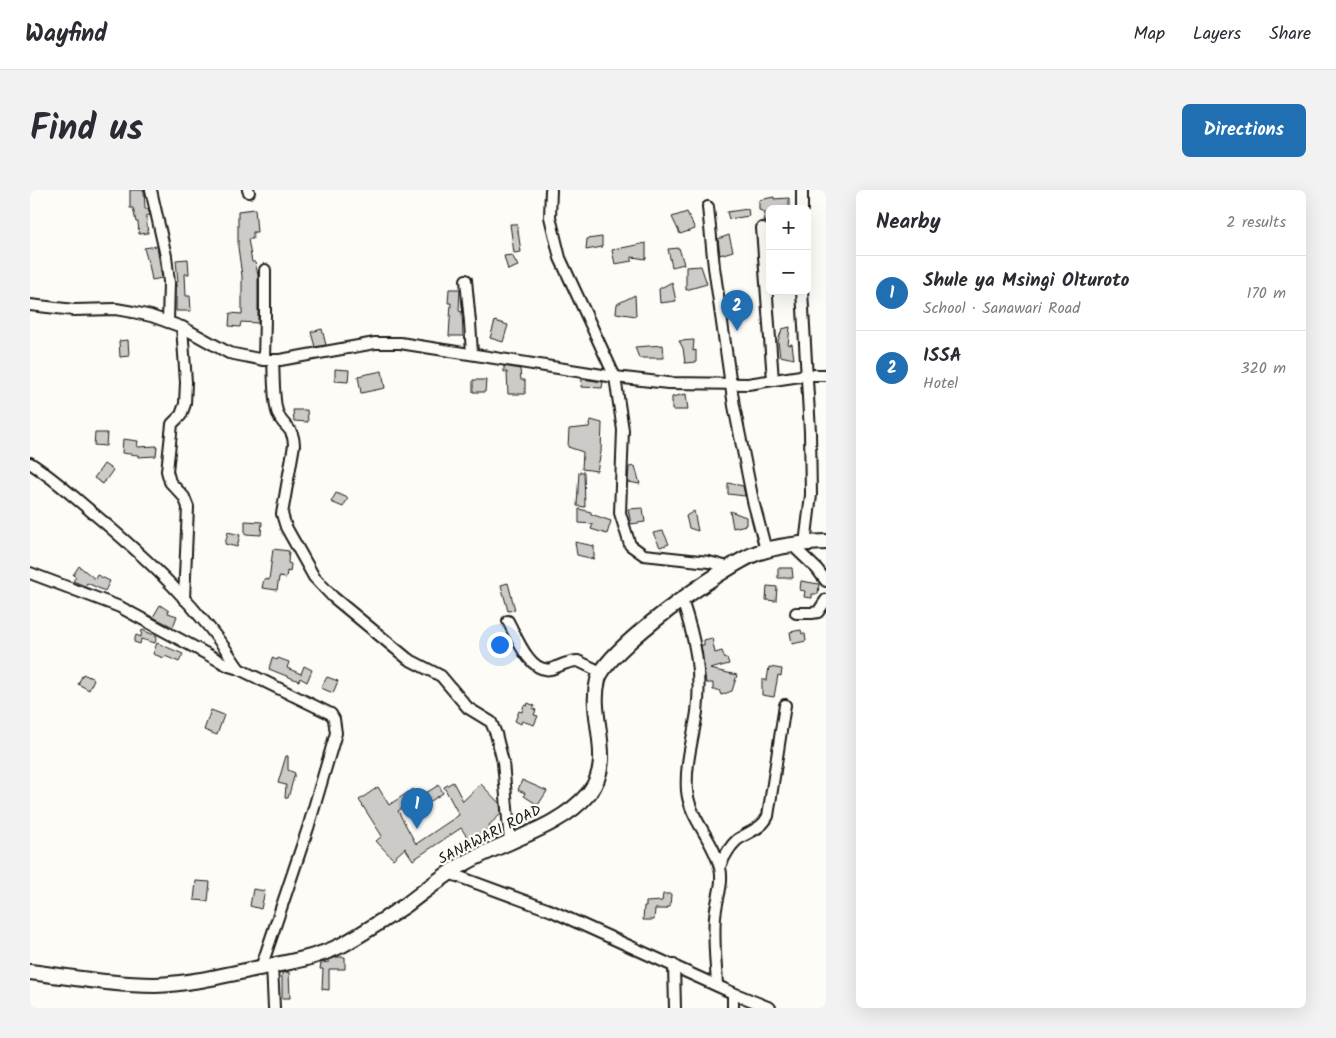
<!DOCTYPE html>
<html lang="en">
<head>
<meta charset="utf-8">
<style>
  body { margin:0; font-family:Kalam,sans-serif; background:#f2f2f3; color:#2b2b33 }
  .controls { position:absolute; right:15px; top:15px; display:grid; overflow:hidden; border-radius:8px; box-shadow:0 5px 20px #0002 }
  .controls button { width:45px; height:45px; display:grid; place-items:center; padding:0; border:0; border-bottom:1px solid #e1e1e2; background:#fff; color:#2b2b33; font:25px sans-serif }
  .you { position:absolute; left:469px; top:454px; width:18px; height:18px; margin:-12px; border:4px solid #fff; border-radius:50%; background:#1a73e8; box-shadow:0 0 0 8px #1a73e833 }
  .badge { display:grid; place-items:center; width:32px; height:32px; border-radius:50%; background:#1f6fb2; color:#fff; font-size:16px; font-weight:700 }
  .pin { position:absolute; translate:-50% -41px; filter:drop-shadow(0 1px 2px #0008) }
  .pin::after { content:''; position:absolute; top:26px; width:18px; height:15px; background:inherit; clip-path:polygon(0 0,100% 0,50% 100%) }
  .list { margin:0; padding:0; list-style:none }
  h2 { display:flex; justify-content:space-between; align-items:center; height:65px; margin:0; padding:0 20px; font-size:21px }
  h2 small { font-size:16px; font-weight:400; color:#7c7c81 }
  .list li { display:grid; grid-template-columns:32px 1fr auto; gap:15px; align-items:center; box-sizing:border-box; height:75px; padding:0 20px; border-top:1px solid #e1e1e2 }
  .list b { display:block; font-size:19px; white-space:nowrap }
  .list p { margin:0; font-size:16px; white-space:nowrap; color:#7c7c81 }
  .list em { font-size:16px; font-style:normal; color:#7c7c81 }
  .map { position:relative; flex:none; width:796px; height:818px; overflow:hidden; border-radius:8px }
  header { display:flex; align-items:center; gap:30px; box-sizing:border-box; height:70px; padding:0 25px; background:#fff; border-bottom:1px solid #e1e1e2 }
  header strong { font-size:24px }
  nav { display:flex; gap:28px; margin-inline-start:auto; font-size:18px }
  .intro { display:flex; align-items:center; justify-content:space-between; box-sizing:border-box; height:120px; padding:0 30px }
  h1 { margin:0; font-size:35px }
  .button { padding:12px 22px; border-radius:8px; background:#1f6fb2; color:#fff; font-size:18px; font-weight:700 }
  main { display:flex; gap:30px; padding:0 30px }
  aside { flex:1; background:#fff; border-radius:8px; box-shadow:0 5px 20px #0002 }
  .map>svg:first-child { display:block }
  .building { fill:#cccbc8; stroke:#1c1c1c }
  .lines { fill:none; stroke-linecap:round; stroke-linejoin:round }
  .street-casing { stroke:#1c1c1c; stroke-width:14 }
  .secondary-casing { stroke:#1c1c1c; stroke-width:18 }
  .street { stroke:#fdfcf7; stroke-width:10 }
  .secondary { stroke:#fdfcf7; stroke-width:14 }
  .labels { text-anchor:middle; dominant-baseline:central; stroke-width:4.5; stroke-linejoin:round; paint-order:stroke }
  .street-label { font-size:15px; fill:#1c1c1c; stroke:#fdfcf7 }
</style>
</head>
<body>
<header>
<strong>Wayfind</strong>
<nav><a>Map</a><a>Layers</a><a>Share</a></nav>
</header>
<div class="intro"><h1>Find us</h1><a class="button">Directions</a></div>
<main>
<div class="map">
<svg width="796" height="818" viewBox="0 0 796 818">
  <rect width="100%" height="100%" fill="#fdfcf7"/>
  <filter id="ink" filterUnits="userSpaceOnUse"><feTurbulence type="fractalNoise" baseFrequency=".02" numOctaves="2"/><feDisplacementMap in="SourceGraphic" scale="10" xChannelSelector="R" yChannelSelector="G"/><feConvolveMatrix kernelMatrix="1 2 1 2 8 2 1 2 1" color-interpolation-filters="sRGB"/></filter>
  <g filter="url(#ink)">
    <g class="building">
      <path d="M100,0H114L115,19H118L120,25L116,26L118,43L109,44L108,32H106L103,18H100Z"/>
      <path d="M744,7V9L759,8V19H740V32L733,31L735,22L729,20V10Z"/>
      <path d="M225,19L227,42H223V49H218L222,72H225L228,85V133L211,132L210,137L199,136L200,123L212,124V86L208,57V21Z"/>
      <path d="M718,19L719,26L699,29L697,22Z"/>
      <path d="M657,22L665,39L650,44L642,27Z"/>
      <path d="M480,34H487L491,62L484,63Z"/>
      <path d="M699,45L703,61L690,65L688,49Z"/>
      <path d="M572,47V57L556,60L557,49Z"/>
      <path d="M616,53V69L602,67V71L585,74L582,60Z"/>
      <path d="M127,56L132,88L122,90L118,69H117L114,58Z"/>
      <path d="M649,58L654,74L642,77L638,59Z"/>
      <path d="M482,65L488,76L478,80L474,66Z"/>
      <path d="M158,69L159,84H155L156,106H160L161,121H146V92H148L146,70Z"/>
      <path d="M671,76L677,94L656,100V77Z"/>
      <path d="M642,92L646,111L630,113L629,99Z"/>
      <path d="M419,99H430L429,121L432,122L433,146H419L421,113H418Z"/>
      <path d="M605,105L606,126L586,123L587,114Z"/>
      <path d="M465,131L478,135L473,152L460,148Z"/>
      <path d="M760,137L758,155L762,154L764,169L750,166L748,151L752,139Z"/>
      <path d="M292,139L296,155L285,157L281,142Z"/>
      <path d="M98,150L99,166L90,167L89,151Z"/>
      <path d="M664,150L663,161L666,160V172L655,173L653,158L649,151Z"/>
      <path d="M633,155L634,168H609L605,157Z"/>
      <path d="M474,176L490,179L491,190H495V204H478L477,182H474Z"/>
      <path d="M305,179L319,180L318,192L305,191Z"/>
      <path d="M352,181L355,198L331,203L328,186Z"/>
      <path d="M552,189L573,192L572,198L551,197Z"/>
      <path d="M443,190H456L455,202H443Z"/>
      <path d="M656,204L658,220H642V207Z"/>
      <path d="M263,220H277L278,232L264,231Z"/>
      <path d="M561,230L572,233L571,262L567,281L552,279L553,262L538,257L539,239L559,237Z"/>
      <path d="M65,243H77L76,256L64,255Z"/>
      <path d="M93,249L108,251L107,257L127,256L126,266L108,267V265L92,263Z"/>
      <path d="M74,274L83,280L73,294L64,288Z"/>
      <path d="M605,276L610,294L598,292L599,277Z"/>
      <path d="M549,282H554L555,317L547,316Z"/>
      <path d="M698,293L713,296L715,306L698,304Z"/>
      <path d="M306,303L318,308L313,317L301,312Z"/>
      <path d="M613,318L615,332L601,334L598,319Z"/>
      <path d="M549,319L561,322V324L581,331L577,344L561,339L563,334L549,333Z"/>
      <path d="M664,321L668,341L659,338L656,326Z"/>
      <path d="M700,321L716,327V335L703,338Z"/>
      <path d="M215,331L232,332L231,345L215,344Z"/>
      <path d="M633,341L639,354L630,357L623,343Z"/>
      <path d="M198,342L210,345L207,357L195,354Z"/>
      <path d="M545,352L564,356V369L547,365Z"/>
      <path d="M243,359L259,361L258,373L261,374L260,382L257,381L256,388L249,387L247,400L232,398L234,389L239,390Z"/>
      <path d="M49,376L65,389L67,385L80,391L75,401L57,393L55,396L43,391L46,387L43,385Z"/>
      <path d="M748,378H762L763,388H748Z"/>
      <path d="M771,391L789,394L788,404H782V408L774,407L775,401L770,400Z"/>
      <path d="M478,393L485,420L478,421L471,395Z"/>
      <path d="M737,396L747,397L746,411L736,410Z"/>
      <path d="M130,415L139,421L138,423L147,426L143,437L123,427Z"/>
      <path d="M112,440L127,446L125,453L111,449L110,454L104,452L106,445L111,447Z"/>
      <path d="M771,440L772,444H775L776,451L762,454L760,442Z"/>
      <path d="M682,448L685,463L692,461L695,469L697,468L699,474L680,479L707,485L702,501L691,505L689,500H683V493H676L671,455H674V450Z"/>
      <path d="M127,453L153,464L149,472L135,466L134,468L123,464Z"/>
      <path d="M242,468L247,470L248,468L259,472L257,478L271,484L274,476L282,480L277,492L270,488L269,491L239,479Z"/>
      <path d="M739,477L752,479L751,486L748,485L744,507L732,505V490H737Z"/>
      <path d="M53,484L64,489L59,500L48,494Z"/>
      <path d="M297,487L308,491L303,503L291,498Z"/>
      <path d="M498,513L505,516L503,519L506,520L504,525L508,526L504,535L492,531L491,534L485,531L489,521L492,522L494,515L497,516Z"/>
      <path d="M181,520L194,525L187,545L174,540Z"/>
      <path d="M256,566H258V580L265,583L258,608H255L256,595L248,593Z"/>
      <path d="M492,590L517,601L508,615L494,606L495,603L488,600Z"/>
      <path d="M423,592L433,611L451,594L470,614L471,624L459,635L460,637L440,651L431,638L383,670L375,658L363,669L346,651L352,646L329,610L348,597L359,615L383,599L389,607L409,595L413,603L386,621L380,612L368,621L386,654L429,625L414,597Z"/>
      <path d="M166,691L180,692L178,711L164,710Z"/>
      <path d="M223,699L235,701L231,719L220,716Z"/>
      <path d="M633,704H641L640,717H637V719H625L624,730H613L614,716H616V712L632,711Z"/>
      <path d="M307,767H315V779H299V800L292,799L293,779H290L291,773L299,772V770Z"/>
      <path d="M259,782L260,808H252V783Z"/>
    </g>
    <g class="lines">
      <g class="street-casing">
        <g id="street">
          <path d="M121,0L136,66L139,92L138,132"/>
          <path d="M218,0L219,2"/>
          <path d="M521,0L520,27L530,68L585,187L593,240L590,323L600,355L614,365L679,372L698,377"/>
          <path d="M772,0V19"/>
          <path d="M678,17L684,77L704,216L723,311L736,360"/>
          <path d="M732,38L743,190"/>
          <path d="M436,90L440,132L442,164"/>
          <path d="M772,101L780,242L781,305L775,354"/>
          <path d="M0,115L44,120L86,119L103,122L121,126L152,137L199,163L234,170H250L345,153H370L585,187L638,193L718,194L777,185H796"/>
          <path d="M152,137L156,192L155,214L151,225L142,234L137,281L140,292L154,307L158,317L154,409"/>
          <path d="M234,170L235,127V80"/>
          <path d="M243,171C244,184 243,213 248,224C253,238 263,235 264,255L252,324L256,337L284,387L303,407L378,469L411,486L438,518L461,532L466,544L473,572L480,652"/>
          <path d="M0,273C22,287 43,306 63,323C118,369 171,419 209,479"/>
          <path d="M762,355L787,379L796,391"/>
          <path d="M0,383L90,417L199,476L209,479L301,524L304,529L306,543L278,638L231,778"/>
          <path d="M652,410C665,449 672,481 667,522C663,549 655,574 657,601C660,630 684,650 690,678C694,694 686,710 685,727C683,749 686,773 687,795"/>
          <path d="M766,423H782L788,422L796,410"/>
          <path d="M478,431C486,446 500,484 521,479C530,476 538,471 548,471L571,482"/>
          <path d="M690,676C694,667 699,657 707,650C718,642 732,639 738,626L755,515"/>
          <path d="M419,683L522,721L703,803L740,818"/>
          <path d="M242,775L244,818"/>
          <path d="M644,775L645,818"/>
          <path d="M703,818V803"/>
        </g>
      </g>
      <g class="secondary-casing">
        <path id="secondary" d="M0,782C41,787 83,795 125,795C160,794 195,785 229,778C257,773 286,768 312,755C334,743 355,729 376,715C396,700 415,684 437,672C476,650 530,638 559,603C586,569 558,528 568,490C575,460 695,375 727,363C749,355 773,353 796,352"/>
      </g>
      <use href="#street" class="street"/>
      <use href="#secondary" class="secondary"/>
    </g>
  </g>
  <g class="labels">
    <g class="street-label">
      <text transform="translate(460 645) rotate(-27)">SANAWARI ROAD</text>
    </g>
  </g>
</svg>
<div class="controls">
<button>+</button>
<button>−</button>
</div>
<div class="you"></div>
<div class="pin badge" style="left:387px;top:639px">1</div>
<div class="pin badge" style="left:707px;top:141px">2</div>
</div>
<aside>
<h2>Nearby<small>2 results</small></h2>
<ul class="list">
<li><span class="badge">1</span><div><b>Shule ya Msingi Olturoto</b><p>School · Sanawari Road</p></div><em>170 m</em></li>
<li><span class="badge">2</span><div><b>ISSA</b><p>Hotel</p></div><em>320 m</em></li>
</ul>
</aside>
</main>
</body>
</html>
